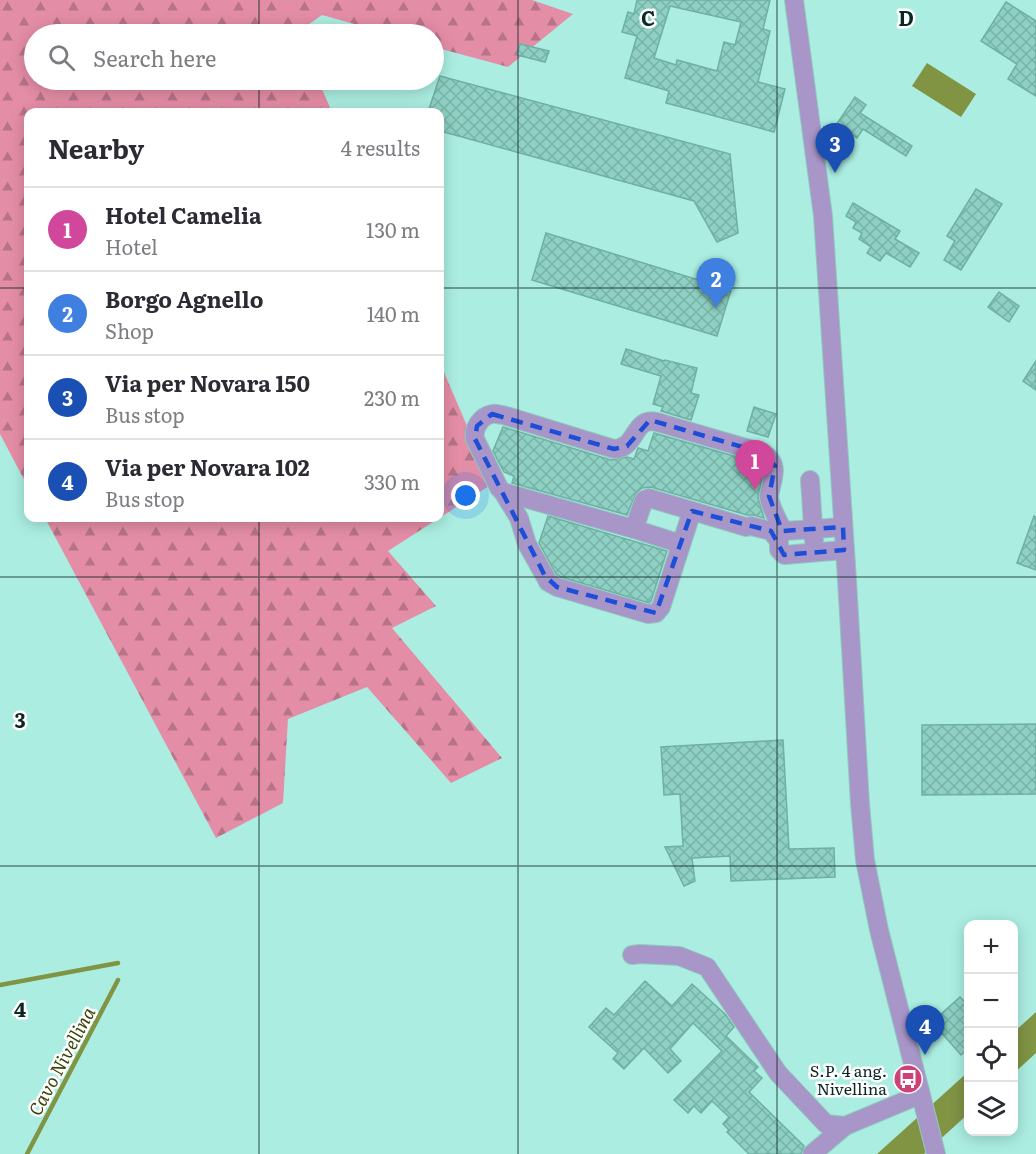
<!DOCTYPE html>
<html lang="en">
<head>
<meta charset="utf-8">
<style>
  body { margin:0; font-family:Literata,serif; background:#f7f7f7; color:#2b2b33 }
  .controls { position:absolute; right:18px; bottom:18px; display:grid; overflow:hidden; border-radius:12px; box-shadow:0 3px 15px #0003 }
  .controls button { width:54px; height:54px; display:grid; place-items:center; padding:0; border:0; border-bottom:2px solid #e1e1e2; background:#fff; color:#2b2b33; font:30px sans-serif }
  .you { position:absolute; left:466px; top:496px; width:21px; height:21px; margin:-15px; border:4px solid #fff; border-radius:50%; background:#1a73e8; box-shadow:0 0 0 9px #1a73e833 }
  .badge { display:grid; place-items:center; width:39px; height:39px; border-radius:50%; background:#cc4176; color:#fff; font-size:20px; font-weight:700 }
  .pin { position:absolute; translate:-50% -50px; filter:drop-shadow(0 2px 3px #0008) }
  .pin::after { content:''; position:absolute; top:32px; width:21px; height:18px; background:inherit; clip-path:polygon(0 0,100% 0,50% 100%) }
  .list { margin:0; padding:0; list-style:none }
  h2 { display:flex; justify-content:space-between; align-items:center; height:78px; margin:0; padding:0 24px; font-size:26px }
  h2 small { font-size:20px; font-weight:400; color:#7c7c81 }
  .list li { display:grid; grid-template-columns:39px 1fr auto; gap:18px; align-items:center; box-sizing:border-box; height:84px; padding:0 24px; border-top:2px solid #e1e1e2 }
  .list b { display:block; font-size:22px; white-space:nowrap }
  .list p { margin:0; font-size:20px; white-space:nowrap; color:#7c7c81 }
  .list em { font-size:20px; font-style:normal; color:#7c7c81 }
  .icon { flex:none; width:33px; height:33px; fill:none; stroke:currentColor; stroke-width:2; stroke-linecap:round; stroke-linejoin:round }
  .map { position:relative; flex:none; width:1036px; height:1154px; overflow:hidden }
  .search { position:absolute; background:#fff; box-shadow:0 3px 15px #0003; left:24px; top:24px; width:420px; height:66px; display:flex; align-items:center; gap:15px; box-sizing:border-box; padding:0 21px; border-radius:33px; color:#7c7c81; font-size:22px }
  .panel { position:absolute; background:#fff; box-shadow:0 3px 15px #0003; left:24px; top:108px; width:420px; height:414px; border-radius:12px }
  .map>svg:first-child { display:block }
  .forest { fill:url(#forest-firs) }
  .water { fill:#809444 }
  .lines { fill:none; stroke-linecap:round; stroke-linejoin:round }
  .stream { stroke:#809444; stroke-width:4.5 }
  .building { fill:url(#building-cross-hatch); stroke:#6eb0a4; stroke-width:1.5; fill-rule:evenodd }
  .minor-casing { stroke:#8ecabf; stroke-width:20 }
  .minor { stroke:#a996c9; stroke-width:18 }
  .marked { fill:none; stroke:#1d4ed8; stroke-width:4.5; stroke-dasharray:12 8; stroke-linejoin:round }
  .grid { fill:none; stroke:#0b2722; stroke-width:1.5; stroke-opacity:0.55 }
  .labels { text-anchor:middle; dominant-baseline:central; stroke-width:5; stroke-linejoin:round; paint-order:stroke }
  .poi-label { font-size:16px; fill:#0b2722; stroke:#fff; text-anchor:end }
  .water-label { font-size:18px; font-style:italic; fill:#384406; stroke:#fff }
  .grid-label { font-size:20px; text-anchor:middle; font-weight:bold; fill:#0b2722; stroke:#fff; stroke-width:5; stroke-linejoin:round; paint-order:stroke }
</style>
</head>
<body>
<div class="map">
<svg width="1036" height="1154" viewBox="0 0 1036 1154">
  <defs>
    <pattern id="forest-firs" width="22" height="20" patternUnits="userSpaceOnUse" patternTransform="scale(1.5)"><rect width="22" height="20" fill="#e48da6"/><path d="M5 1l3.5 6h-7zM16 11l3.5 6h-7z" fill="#b77387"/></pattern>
    <pattern id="building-cross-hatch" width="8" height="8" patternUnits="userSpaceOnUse" patternTransform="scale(1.5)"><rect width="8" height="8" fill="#8ed0c3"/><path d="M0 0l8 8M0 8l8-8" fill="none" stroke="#79b3a7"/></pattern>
  </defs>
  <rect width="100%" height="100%" fill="#abeee1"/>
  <g class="forest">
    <path d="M0,0H532L573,14L508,67L434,47V34H390L322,15L298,32V34H34V80H318L332,112H28V487L0,434Z"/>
    <path d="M440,363L492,484L388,551L436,606L392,628L502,758L451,783L367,687L288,719L283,803L216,838L45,518H440Z"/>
  </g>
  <g class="water">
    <path d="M927,63L976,94L961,117L912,86Z"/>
    <path d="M1036,1012V1053L1014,1073V1032Z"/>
    <path d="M968,1072V1114L924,1154H877Z"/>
  </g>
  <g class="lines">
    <g class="stream">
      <path d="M0,985L118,963"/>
      <path d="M27,1154L118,980"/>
    </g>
  </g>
  <g class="building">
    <path d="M637,0H770L763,29L770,31L758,82L785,89L774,132L666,103L669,91L625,78L637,36L622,32L628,12L634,14ZM670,6L741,22L735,45L724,42L717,71L677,60L676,65L654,58Z"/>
    <path d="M1006,2L1036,21V96L1008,79L1017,64L981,41Z"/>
    <path d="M520,44L549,51L545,62L517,55Z"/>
    <path d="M440,76L730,154L738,233L717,242L694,201L440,131V112H428Z"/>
    <path d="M855,97L866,105L860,113L912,146L906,156L863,129L857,138L836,125Z"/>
    <path d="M976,189L1002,204L961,270L944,260L955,241L947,236Z"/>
    <path d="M853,203L900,231L895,239L919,253L910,267L886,253L880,261L867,253L871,247L859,239L862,233L853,228L856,222L846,216Z"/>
    <path d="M546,233L731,290L717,336L532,280Z"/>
    <path d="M999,292L1019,306L1009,322L988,307Z"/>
    <path d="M626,349L664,361L665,360L697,368L691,393L699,395L691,420L661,411L663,407L653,404L661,376L621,364Z"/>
    <path d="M1036,361V390L1023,381Z"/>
    <path d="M754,407L776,414L768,437L747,431Z"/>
    <path d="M503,427L611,460L627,457L634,459L638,448L648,451L654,433L758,463L761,466L763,472L758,498L764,518L754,515H747L651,487L642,488L636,493L627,515L512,483L514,476L504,472L493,451Z"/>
    <path d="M548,516L667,551L651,601L649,603L561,577L556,574L539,543Z"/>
    <path d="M1034,516L1036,517V570L1017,563Z"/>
    <path d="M1036,724V794L922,795V725Z"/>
    <path d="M783,740L789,849L834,848L835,877L731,881L730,856L692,858L695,881L684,886L665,847L683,846L680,794L664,795L661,747Z"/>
    <path d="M645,981L672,1006L692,984L725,1014L734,1027L726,1036L758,1067L754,1071L762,1078L749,1092L804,1146L801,1154H749L727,1132L729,1130L723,1124L729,1117L712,1101L701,1113L694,1106L688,1113L674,1100L722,1051L693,1023L670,1049L681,1061L668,1073L644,1048L624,1069L613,1059L618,1053L589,1027L606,1008L614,1015Z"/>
    <path d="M960,997L969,1006V1048L961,1055L932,1022Z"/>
  </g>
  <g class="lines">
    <g class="minor-casing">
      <g id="minor">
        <path d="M794,0L823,216L847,580L860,804L865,860L879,930L936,1154"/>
        <path d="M810,480L814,541"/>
        <path d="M503,492L634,529L681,544"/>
        <path d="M692,511L661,607L656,613L648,614L557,587L548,582L545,576L527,544L519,518L503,492L499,488L475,439C473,428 481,416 492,414C496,413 500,415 503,415L614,449C637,449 633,416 657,422L763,453C777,462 775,472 771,487C771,488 769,495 769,496C769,503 780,527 785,531L843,527"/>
        <path d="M634,529L644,500L649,498L746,527L751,526L771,531L779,541V550L784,555L844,550"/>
        <path d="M632,955L640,954L679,956L707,967L778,1073L826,1124L845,1126L912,1098L920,1091"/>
        <path d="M812,1154L845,1126"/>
      </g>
    </g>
    <use href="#minor" class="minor"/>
  </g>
  <path class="marked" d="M492,414L614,449L627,446L650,420L763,453L775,466L769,496L782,531L843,527L844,550L784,555L771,531L692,511L656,613L557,587L545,576L475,439L477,426Z"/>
  <path class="grid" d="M259,0V34M518,0V1154M777,0V1154M259,80V112M0,288H28M440,288H1036M259,518V1154M0,577H1036M0,866H1036"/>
  <defs>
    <g id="bus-disc" transform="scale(1.5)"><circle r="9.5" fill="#cc4176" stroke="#fff"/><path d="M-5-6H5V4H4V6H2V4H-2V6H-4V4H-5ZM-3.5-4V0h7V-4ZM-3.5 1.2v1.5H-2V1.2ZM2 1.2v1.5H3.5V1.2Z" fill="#fff"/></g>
  </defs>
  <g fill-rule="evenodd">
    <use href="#bus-disc" x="908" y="1079"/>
  </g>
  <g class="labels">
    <g class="poi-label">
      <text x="887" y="1070">S.P. 4 ang.<tspan x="887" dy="18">Nivellina</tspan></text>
    </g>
    <g class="water-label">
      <text transform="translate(61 1061) rotate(-62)">Cavo Nivellina</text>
    </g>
  </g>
  <g class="grid-label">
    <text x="648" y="26">C</text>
    <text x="906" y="26">D</text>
    <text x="20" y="728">3</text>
    <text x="20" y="1017">4</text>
  </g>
</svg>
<div class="controls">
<button>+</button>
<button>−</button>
<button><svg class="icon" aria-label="locate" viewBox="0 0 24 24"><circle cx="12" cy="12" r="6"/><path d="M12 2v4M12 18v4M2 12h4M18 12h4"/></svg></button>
<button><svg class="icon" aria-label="layers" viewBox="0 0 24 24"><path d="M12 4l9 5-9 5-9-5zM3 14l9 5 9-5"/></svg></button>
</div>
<div class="you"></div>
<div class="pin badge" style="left:755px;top:490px;background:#d1479c">1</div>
<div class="pin badge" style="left:716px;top:308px;background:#3f7fe0">2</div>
<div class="pin badge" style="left:835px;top:173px;background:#1a4fb4">3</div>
<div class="pin badge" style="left:925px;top:1055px;background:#1a4fb4">4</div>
<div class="search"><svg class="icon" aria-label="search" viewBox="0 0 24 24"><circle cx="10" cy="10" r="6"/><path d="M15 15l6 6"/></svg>Search here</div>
<section class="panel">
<h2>Nearby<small>4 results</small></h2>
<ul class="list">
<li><span class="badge" style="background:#d1479c">1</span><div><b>Hotel Camelia</b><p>Hotel</p></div><em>130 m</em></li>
<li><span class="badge" style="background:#3f7fe0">2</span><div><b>Borgo Agnello</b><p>Shop</p></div><em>140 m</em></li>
<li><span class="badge" style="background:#1a4fb4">3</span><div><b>Via per Novara 150</b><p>Bus stop</p></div><em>230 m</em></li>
<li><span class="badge" style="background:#1a4fb4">4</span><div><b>Via per Novara 102</b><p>Bus stop</p></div><em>330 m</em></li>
</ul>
</section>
</div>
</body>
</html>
